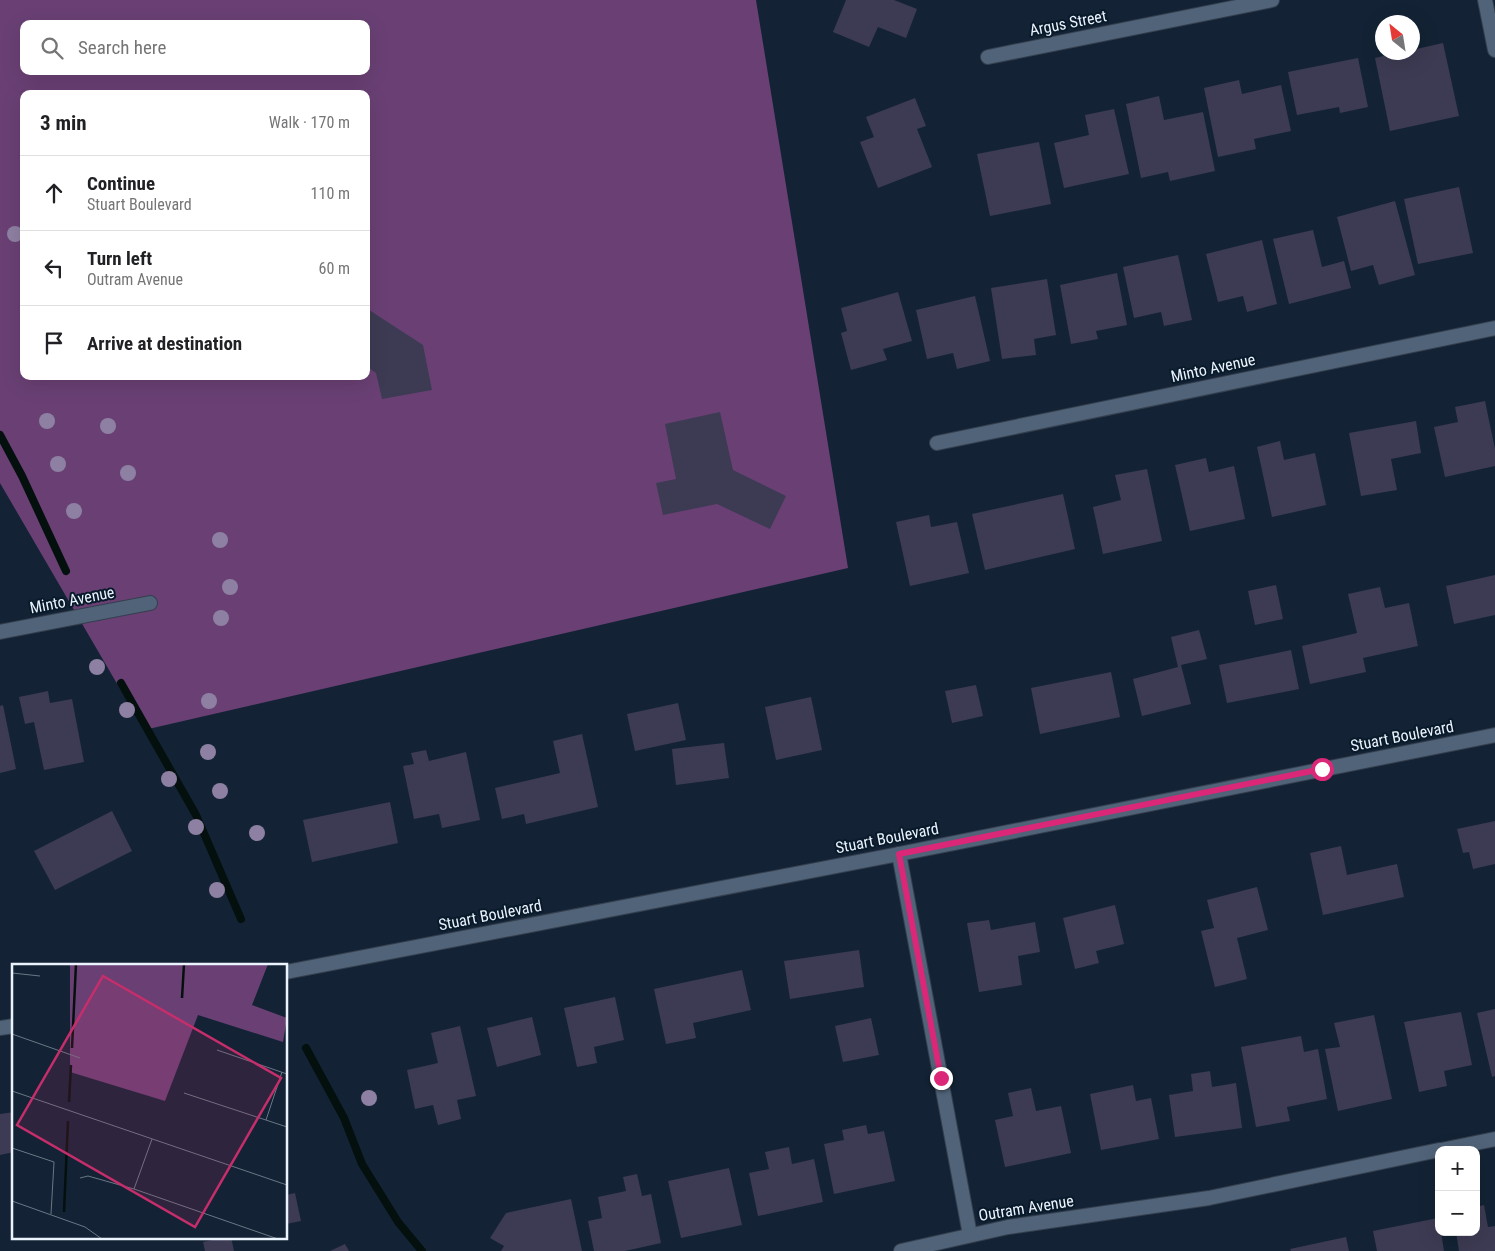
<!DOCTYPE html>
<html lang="en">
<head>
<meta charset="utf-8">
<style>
  body { margin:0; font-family:"Roboto Condensed",sans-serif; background:#f2f2f2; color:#202124 }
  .controls { position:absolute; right:15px; bottom:15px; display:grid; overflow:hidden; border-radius:10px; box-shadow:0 5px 20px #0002 }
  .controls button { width:45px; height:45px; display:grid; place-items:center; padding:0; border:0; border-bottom:1px solid #e0e0e0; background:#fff; color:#202124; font:25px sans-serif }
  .compass { position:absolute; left:1375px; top:15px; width:45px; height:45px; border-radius:50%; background:#fff; box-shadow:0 5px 20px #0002; rotate:330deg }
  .stop { position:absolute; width:15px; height:15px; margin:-11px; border:4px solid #db2777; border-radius:50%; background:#fff }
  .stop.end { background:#db2777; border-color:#fff; box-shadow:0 1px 5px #0008 }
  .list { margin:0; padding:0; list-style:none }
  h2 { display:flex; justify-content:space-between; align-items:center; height:65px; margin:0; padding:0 20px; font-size:21px }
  h2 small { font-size:16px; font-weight:400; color:#757577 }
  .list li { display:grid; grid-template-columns:32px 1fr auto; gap:15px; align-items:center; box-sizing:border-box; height:75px; padding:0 20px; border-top:1px solid #e0e0e0 }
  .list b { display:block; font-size:19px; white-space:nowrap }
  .list p { margin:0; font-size:16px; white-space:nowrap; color:#757577 }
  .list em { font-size:16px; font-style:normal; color:#757577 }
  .icon { flex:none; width:28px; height:28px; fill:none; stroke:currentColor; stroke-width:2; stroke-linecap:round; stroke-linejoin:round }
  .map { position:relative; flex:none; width:1495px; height:1251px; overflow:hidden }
  .search { position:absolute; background:#fff; box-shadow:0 5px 20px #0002; left:20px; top:20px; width:350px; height:55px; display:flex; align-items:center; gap:12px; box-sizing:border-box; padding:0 18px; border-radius:10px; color:#757577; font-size:19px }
  .panel { position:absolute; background:#fff; box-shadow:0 5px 20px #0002; left:20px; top:90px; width:350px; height:290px; border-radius:10px }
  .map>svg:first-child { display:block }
  .forest { fill:#6a4074; fill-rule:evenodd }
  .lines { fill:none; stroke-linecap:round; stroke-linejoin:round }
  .stream { stroke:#04100e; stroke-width:8 }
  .building { fill:#3c3b53 }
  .minor-casing { stroke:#343f4e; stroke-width:16 }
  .minor { stroke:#506378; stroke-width:14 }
  .tree { fill:#8e80a2 }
  .route { stroke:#db2777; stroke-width:6 }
  .labels { text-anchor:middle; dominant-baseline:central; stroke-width:4; stroke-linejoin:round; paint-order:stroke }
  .street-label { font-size:16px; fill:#ebf4fe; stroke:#091a2b }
  .inset-river { fill:none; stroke:#04100e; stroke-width:2.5 }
  .inset-road { fill:none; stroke:#697785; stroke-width:1 }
  .view { fill:#c62e6b; fill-opacity:0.15; stroke:#c62e6b; stroke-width:2.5 }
  .inset-edge { fill:none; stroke:#ebf4fe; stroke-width:2.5 }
</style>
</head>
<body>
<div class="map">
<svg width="1495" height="1251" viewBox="0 0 1495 1251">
  <rect width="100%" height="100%" fill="#132335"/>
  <path class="forest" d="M0,0H756L848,568L144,730L0,483ZM24,24H366V71H24ZM24,94H366V376H24Z"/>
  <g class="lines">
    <g class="stream">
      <path d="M0,435L22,476L66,571"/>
      <path d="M121,683L196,815L241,919"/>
      <path d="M306,1048L344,1118L362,1164L398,1222L422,1251"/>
    </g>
  </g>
  <g class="building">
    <path d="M846,0H894L917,9L906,38L878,27L869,47L833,32Z"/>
    <path d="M1443,43L1459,116L1390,131L1375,58L1400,52H1412V50Z"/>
    <path d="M1358,58L1368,107L1340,113L1339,107L1297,115L1288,72Z"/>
    <path d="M1239,80L1242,94L1281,85L1291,131L1254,139L1256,149L1218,157L1204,88Z"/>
    <path d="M1159,96L1164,120L1203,112L1215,171L1170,181L1168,172L1141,178L1126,104Z"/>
    <path d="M915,98L926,126L917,129L932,167L878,188L860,142L874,137L866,117Z"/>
    <path d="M1114,109L1129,174L1064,188L1054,143L1089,135L1085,115Z"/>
    <path d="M1039,142L1051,204L990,216L977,154Z"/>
    <path d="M1459,187L1473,253L1418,264L1404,199Z"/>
    <path d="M1395,201L1415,275L1379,285L1373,265L1351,271L1337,217Z"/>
    <path d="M1313,230L1322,267L1344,261L1351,288L1289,304L1273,239Z"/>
    <path d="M1262,240L1277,304L1247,312L1243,296L1218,302L1206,254Z"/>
    <path d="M1178,255L1192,320L1164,326L1161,312L1134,318L1123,267Z"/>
    <path d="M1117,273L1127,325L1096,331L1098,339L1071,344L1060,285Z"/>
    <path d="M1047,279L1056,335L1034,339L1036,355L1002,359L991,288Z"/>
    <path d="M898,292L912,341L883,349L887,360L851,370L841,333L847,331L841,308Z"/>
    <path d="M975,296L990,361L957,369L953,353L927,359L916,310Z"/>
    <path d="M366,308L423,345L432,390L382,399L376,373L366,366Z"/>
    <path d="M1485,401L1495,449V466L1445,477L1434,427L1458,422L1455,407Z"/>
    <path d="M720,412L733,470L786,496L770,529L717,504L663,515L656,483L676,479L665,424Z"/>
    <path d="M1416,421L1421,453L1391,459L1397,490L1361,496L1349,433Z"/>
    <path d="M1280,441L1284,460L1315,453L1326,505L1272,517L1257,447Z"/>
    <path d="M1206,458L1209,472L1234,466L1245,519L1190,531L1175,465Z"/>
    <path d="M1147,469L1162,541L1103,554L1093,507L1121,500L1115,475Z"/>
    <path d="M1063,494L1075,549L985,570L972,514Z"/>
    <path d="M929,515L931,527L957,522L969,573L910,586L896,522Z"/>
    <path d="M1495,575V615L1454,624L1446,586Z"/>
    <path d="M1276,585L1283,619L1255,625L1248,591Z"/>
    <path d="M1380,587L1385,608L1409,603L1418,646L1363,658L1366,672L1310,684L1302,646L1357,633L1348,594Z"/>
    <path d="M1199,630L1207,659L1181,665L1191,704L1142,716L1133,679L1178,667L1171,637Z"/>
    <path d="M1291,650L1299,689L1227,703L1219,665Z"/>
    <path d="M1111,672L1120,717L1040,734L1031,688Z"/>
    <path d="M976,685L983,716L952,723L945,691Z"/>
    <path d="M48,691L50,703L72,699L84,762L44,770L34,722L25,724L19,697Z"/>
    <path d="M811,697L822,750L776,760L765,707Z"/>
    <path d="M678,703L686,740L635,751L627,714Z"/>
    <path d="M3,705L16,769L0,773V706Z"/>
    <path d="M582,734L598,807L526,824L524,814L502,819L495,788L560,773L553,741Z"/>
    <path d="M724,743L729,778L676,785L672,749Z"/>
    <path d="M426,750L429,761L466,752L480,820L442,828L439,814L414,819L403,766L414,764L411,753Z"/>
    <path d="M390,802L398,843L312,862L303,820Z"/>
    <path d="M112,811L132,851L55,890L34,851Z"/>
    <path d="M1495,821V864L1473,869L1469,852L1463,853L1457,829Z"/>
    <path d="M1341,846L1347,875L1397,864L1404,897L1323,915L1310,853Z"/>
    <path d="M1257,887L1268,930L1237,938L1247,979L1215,987L1201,931L1214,928L1207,900Z"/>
    <path d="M1115,905L1124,944L1096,951L1099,963L1075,969L1063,918Z"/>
    <path d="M989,920L991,930L1035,922L1040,952L1018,956L1022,985L979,992L967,923Z"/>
    <path d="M859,950L864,987L790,999L784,961Z"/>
    <path d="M742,970L751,1010L693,1023L696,1038L666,1044L654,989Z"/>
    <path d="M615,997L624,1040L594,1047L597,1063L577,1067L564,1008Z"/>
    <path d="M1495,1009V1076L1492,1077L1477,1013Z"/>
    <path d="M1461,1012L1472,1065L1444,1071L1447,1086L1419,1092L1404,1022Z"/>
    <path d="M1374,1015L1392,1099L1338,1111L1325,1049L1340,1047L1334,1023Z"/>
    <path d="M532,1017L541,1055L497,1067L487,1028Z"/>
    <path d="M871,1018L879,1055L843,1062L835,1026Z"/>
    <path d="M460,1026L476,1096L457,1100L461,1119L438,1125L433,1105L415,1109L407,1070L438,1063L431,1033Z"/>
    <path d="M1301,1036L1304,1052L1318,1049L1327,1099L1287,1107L1290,1121L1256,1127L1241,1047Z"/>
    <path d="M1210,1071L1212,1087L1236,1083L1242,1128L1175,1137L1169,1095L1193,1091L1191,1074Z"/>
    <path d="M1133,1085L1136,1101L1151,1098L1159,1139L1101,1150L1090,1094Z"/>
    <path d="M1031,1088L1036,1111L1061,1106L1071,1153L1005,1167L995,1120L1013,1116L1008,1093Z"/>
    <path d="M14,1112V1152L0,1155V1114Z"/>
    <path d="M866,1125L868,1134L884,1131L895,1181L834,1194L824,1144L844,1140L842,1130Z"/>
    <path d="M789,1147L792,1164L814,1159L823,1202L758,1216L749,1173L769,1169L765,1152Z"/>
    <path d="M729,1168L742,1225L681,1238L668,1181Z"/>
    <path d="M637,1174L642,1196L651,1194L661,1243L625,1251H594L588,1221L602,1218L598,1197L626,1191L623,1177Z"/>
    <path d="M295,1193L301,1221L286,1224V1195Z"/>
    <path d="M571,1199L582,1251H501L504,1246L490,1238L506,1213Z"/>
    <path d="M1484,1205L1488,1227L1495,1226V1251H1459L1456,1232H1476V1207Z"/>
    <path d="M1438,1218L1439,1232H1441L1444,1251H1377L1373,1231Z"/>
    <path d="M226,1237H231L234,1251H205L203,1242Z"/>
    <path d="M1346,1237L1349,1251H1291L1290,1249Z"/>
    <path d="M345,1244L349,1251H330Z"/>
  </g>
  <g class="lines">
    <g class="minor-casing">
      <g id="minor">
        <path d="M1485,0L1495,50"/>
        <path d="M988,57L1272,0"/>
        <path d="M937,443L1495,328"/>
        <path d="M0,632L150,603"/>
        <path d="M899,854L970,1235"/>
        <path d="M286,972L899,854L1495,735"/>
        <path d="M0,1028L14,1026"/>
        <path d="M1441,1150L1495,1139"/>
        <path d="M901,1251L1008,1227L1209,1198L1439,1150"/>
      </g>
    </g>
    <use href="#minor" class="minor"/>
  </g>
  <g class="tree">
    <circle cx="15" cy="234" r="8"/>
    <circle cx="47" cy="421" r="8"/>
    <circle cx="108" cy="426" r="8"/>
    <circle cx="58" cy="464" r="8"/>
    <circle cx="128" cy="473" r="8"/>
    <circle cx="74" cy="511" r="8"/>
    <circle cx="220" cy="540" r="8"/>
    <circle cx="230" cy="587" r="8"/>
    <circle cx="221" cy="618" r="8"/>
    <circle cx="97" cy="667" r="8"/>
    <circle cx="209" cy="701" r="8"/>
    <circle cx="127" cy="710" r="8"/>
    <circle cx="208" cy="752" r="8"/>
    <circle cx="169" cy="779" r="8"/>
    <circle cx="220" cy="791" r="8"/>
    <circle cx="196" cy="827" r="8"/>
    <circle cx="257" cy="833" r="8"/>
    <circle cx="217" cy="890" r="8"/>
    <circle cx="369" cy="1098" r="8"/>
  </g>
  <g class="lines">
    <path class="route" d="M941,1078L899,854L1322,769"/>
  </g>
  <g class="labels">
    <g class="street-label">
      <text transform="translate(1068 23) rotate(-11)">Argus Street</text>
      <text transform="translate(1213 368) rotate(-12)">Minto Avenue</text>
      <text transform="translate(72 600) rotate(-11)">Minto Avenue</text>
      <text transform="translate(1402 736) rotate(-11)">Stuart Boulevard</text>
      <text transform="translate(887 838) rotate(-11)">Stuart Boulevard</text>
      <text transform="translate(490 915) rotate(-11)">Stuart Boulevard</text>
      <text transform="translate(1026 1208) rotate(-9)">Outram Avenue</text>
    </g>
  </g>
  <g transform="translate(12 964)">
    <rect width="275" height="275" fill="#132335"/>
    <path d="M58,0H256L240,41L275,54L271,78L186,51L153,137L58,108Z" fill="#6a4074"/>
    <path class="inset-river" d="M170,34L172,0M60,84L64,0M57,138L59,101M52,248L56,157"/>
    <path class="inset-road" d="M0,9L28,12M0,70L68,94M205,86L275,110M0,127L275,221M172,129L275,163M254,156L270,108M0,184L42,198L39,250M68,214L76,212L122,225L266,275M122,225L140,175M0,237L73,263L90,275"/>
    <path class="view" d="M91,12L269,114L183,263L5,161Z"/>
    <rect width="275" height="275" class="inset-edge"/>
  </g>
</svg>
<div class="controls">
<button>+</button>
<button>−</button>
</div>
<svg class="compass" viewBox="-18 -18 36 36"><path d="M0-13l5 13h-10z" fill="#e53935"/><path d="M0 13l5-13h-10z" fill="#757577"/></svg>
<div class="stop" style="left:1322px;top:769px"></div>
<div class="stop end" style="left:941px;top:1078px"></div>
<div class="search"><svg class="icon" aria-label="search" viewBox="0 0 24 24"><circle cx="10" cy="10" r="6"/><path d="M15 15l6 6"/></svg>Search here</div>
<section class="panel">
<h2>3 min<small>Walk · 170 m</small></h2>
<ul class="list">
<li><svg class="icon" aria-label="ahead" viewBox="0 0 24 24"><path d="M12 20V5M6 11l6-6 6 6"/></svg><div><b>Continue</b><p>Stuart Boulevard</p></div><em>110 m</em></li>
<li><svg class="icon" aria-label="left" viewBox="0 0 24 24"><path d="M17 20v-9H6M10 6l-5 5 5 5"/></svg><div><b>Turn left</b><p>Outram Avenue</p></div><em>60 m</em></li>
<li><svg class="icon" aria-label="arrive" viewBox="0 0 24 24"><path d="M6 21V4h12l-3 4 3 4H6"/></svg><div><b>Arrive at destination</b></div></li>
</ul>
</section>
</div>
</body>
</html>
